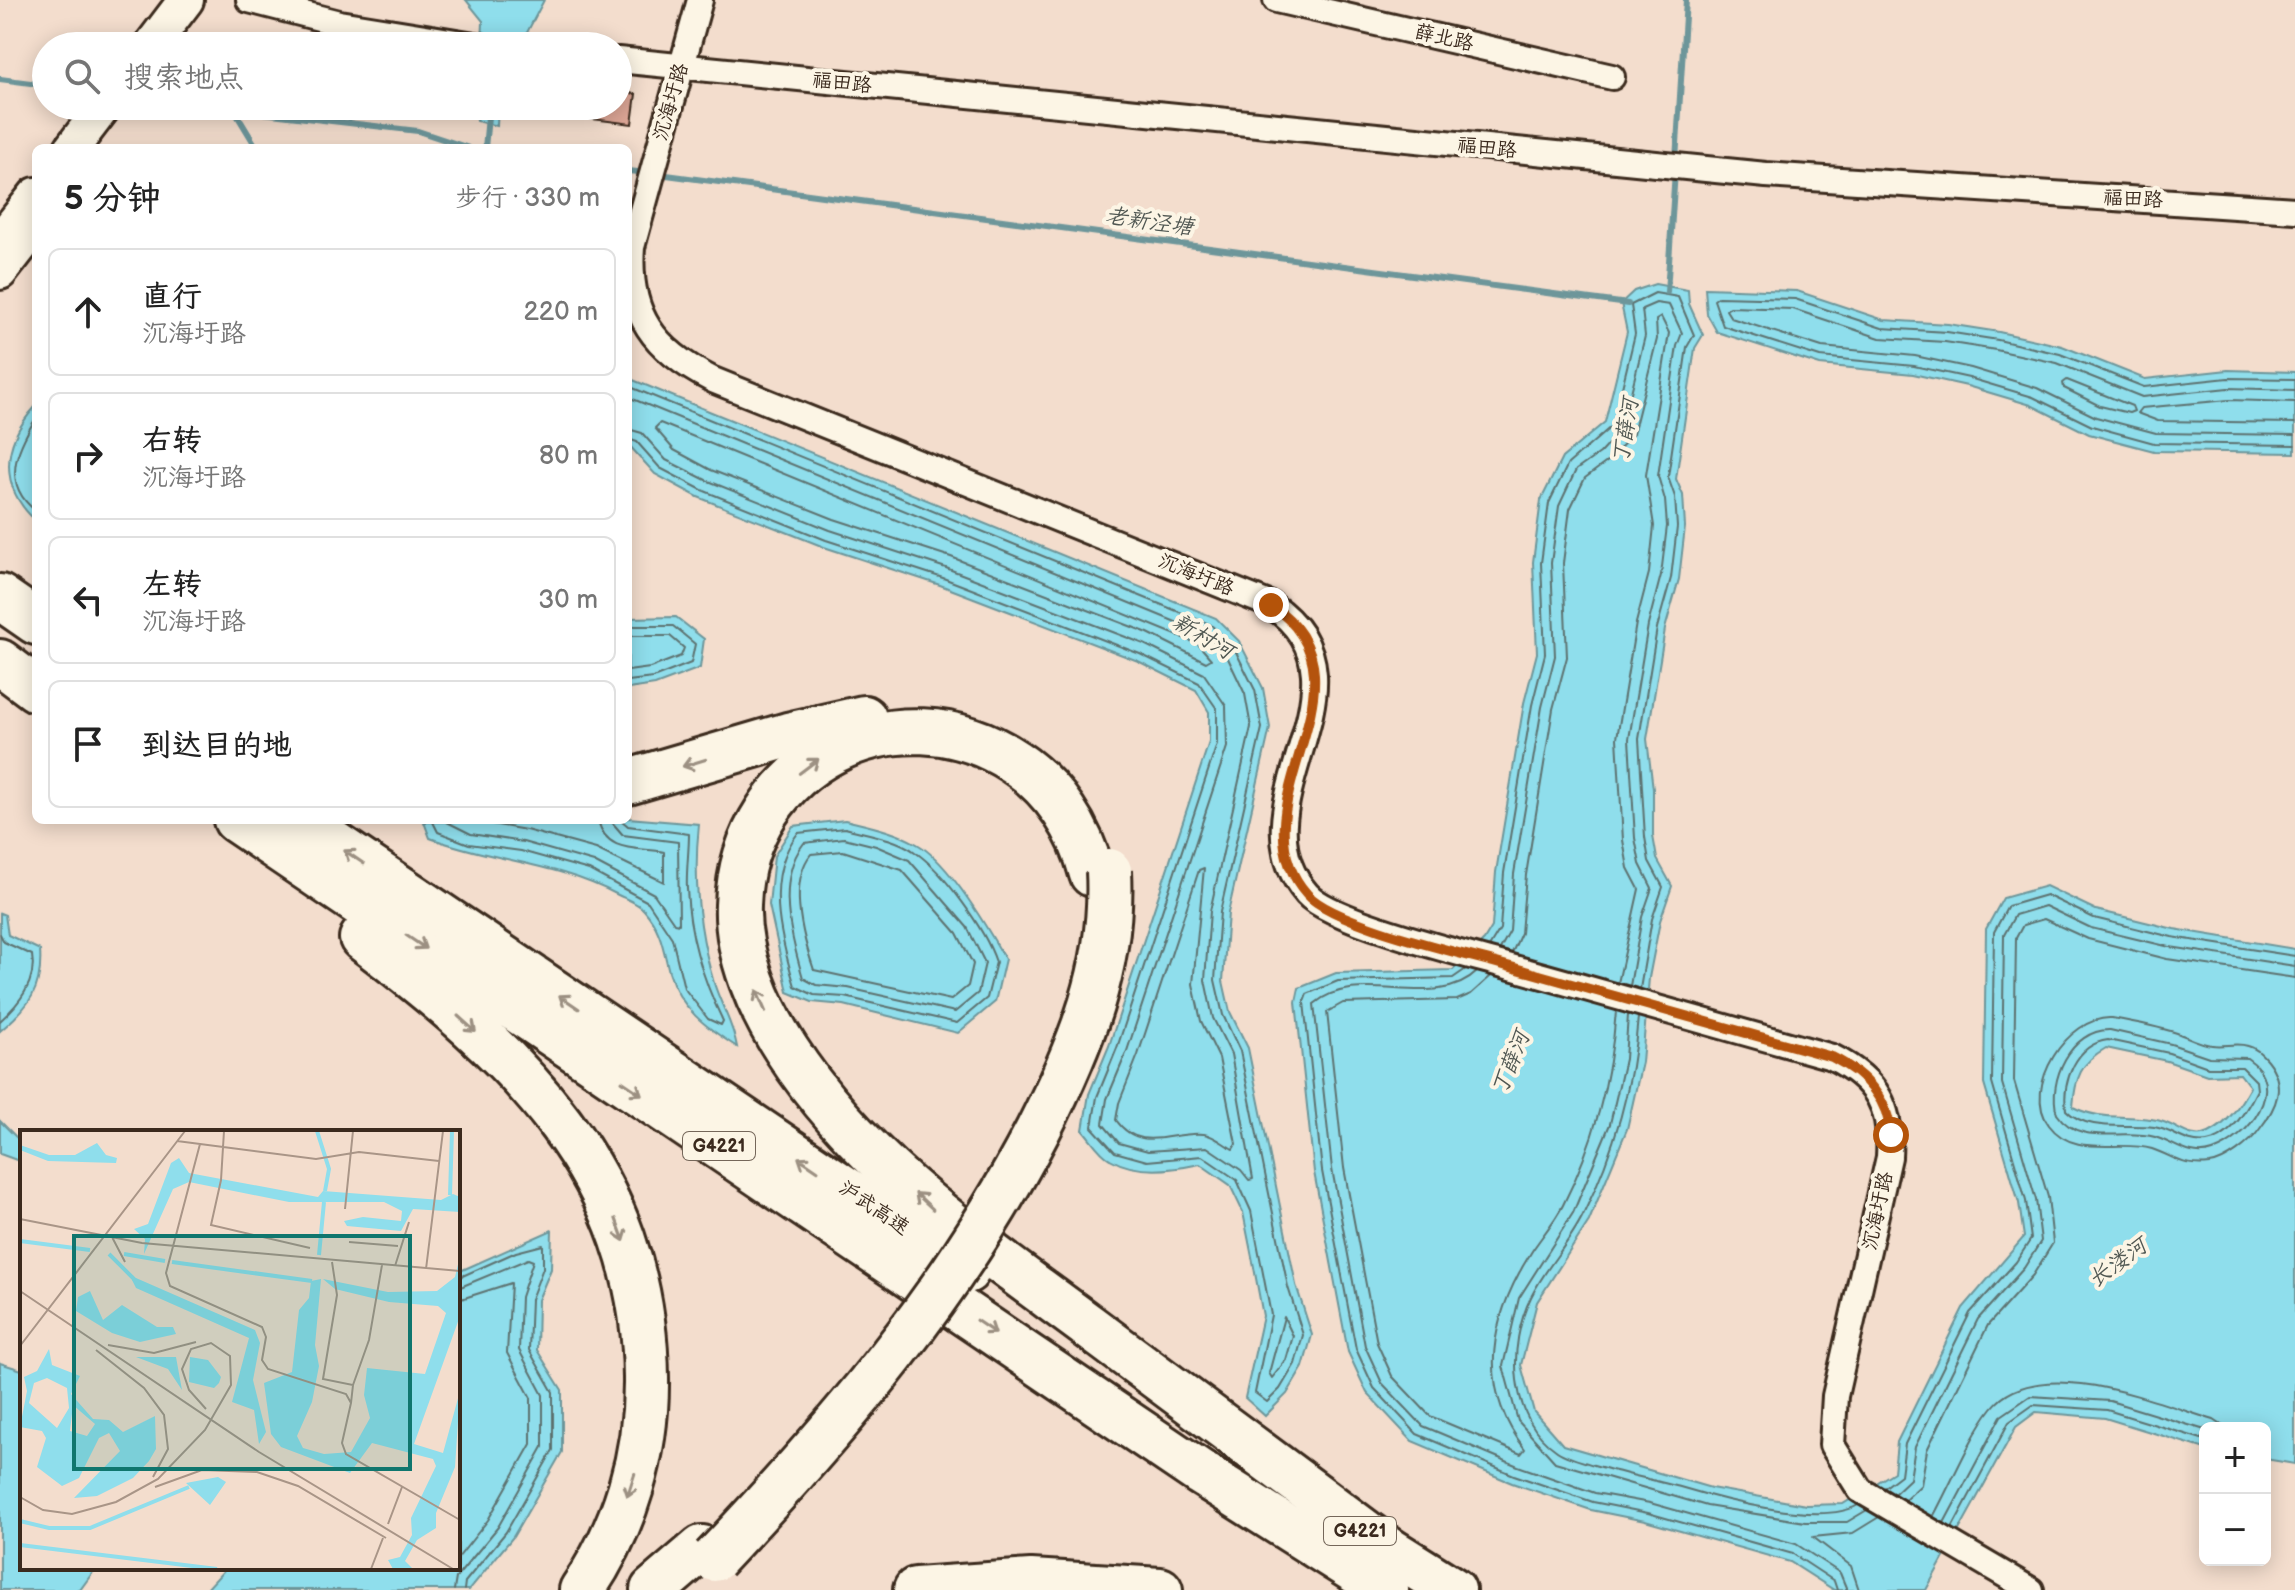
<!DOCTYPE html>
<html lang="zh">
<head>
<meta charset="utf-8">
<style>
  body { margin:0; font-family:"Balsamiq Sans","LXGW WenKai TC",sans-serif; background:#f6f6f6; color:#222 }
  .controls { position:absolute; right:24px; bottom:24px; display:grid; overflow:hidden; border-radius:12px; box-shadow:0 4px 20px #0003 }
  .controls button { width:72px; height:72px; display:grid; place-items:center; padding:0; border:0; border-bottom:2px solid #e0e0e0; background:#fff; color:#222; font:40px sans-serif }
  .stop { position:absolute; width:24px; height:24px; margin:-18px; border:6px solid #b45309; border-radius:50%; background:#fff }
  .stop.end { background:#b45309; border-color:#fff; box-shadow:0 2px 8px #0008 }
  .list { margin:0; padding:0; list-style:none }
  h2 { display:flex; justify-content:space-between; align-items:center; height:104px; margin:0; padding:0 32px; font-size:34px }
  h2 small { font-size:26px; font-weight:400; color:#767676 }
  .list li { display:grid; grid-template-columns:52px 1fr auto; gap:24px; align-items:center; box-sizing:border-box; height:128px; margin:0 16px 16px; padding:0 16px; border:2px solid #e0e0e0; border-radius:12px }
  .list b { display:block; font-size:30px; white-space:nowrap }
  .list p { margin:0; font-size:26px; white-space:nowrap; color:#767676 }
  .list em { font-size:26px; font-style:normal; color:#767676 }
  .icon { flex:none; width:44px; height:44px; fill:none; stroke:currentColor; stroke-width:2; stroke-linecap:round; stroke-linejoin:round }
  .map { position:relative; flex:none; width:2295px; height:1590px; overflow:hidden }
  .search { position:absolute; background:#fff; box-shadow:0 4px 20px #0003; left:32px; top:32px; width:600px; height:88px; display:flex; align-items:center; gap:20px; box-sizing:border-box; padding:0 28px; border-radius:44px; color:#767676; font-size:30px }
  .panel { position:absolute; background:#fff; box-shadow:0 4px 20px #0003; left:32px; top:144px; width:600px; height:680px; border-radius:12px }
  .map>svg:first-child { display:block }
  .water { fill:#8fdeec; stroke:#6d969a; stroke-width:2; fill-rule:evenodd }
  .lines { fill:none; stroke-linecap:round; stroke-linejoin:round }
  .shore { stroke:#5d7270; stroke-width:2 }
  .stream { stroke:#6d969a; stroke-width:6 }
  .building { fill:#dda696; stroke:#3b2a1e; stroke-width:2 }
  .street-casing { stroke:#3b2a1e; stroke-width:30 }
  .secondary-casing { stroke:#3b2a1e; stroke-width:40 }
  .highway-casing { stroke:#3b2a1e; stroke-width:50 }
  .street { stroke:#fcf5e5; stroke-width:24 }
  .secondary { stroke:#fcf5e5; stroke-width:34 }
  .highway { stroke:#fcf5e5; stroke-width:44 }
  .highway-bridge-casing { stroke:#3b2a1e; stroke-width:50; stroke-linecap:butt }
  .highway-bridge { stroke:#fcf5e5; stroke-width:44 }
  .oneway { stroke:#9c9082 }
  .route { stroke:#b45309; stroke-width:10 }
  .labels { text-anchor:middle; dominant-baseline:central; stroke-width:8; stroke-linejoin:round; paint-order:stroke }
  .shield { fill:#fcf5e5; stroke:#75675a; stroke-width:2 }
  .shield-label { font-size:18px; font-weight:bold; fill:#3b2a1e }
  .street-label { font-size:20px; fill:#3b2a1e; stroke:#fcf5e5 }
  .water-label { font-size:22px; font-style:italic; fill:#505752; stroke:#fcf5e5 }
  .inset-river { fill:none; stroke:#8fdeec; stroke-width:4 }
  .inset-road { fill:none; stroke:#a99587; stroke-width:2 }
  .view { fill:#0f766e; fill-opacity:0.15; stroke:#0f766e; stroke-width:4 }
  .inset-edge { fill:none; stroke:#3b2a1e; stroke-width:4 }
</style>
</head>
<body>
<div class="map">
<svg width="2295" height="1590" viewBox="0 0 2295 1590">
  <rect width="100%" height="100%" fill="#f3ddcd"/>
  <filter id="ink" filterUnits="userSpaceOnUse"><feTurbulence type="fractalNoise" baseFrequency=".0125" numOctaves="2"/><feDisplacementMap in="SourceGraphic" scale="16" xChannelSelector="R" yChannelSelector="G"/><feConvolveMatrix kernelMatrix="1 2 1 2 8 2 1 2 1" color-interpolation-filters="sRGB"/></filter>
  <g filter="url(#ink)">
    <g class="water">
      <path d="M466,0H544L520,46H482L483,21Z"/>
      <path d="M476,106H498L497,126L477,121Z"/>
      <path d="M1655,284L1688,290L1689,304L1703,335L1695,348L1676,479L1683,495L1685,527L1679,579L1665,629L1647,739L1653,789V836L1657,859L1672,886L1660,921L1649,978L1642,1062L1627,1129L1589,1221L1537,1302L1521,1365L1534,1412L1563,1445L1711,1488L1806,1505L1843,1504L1894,1472L1897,1442L1963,1308L2024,1237L2019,1203L1984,1084L1986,929L2003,898L2046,886L2096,910L2174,929L2295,949V1464L2265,1459V1428H2205V1449L2105,1418L2036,1412L2016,1427L1926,1590H1834L1790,1562L1645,1521L1591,1510L1512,1483L1412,1441L1367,1393L1348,1352L1314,1172L1296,1002L1299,988L1336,973L1453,970L1484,940L1492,927L1496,872L1524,703L1537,653L1533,562L1541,500L1562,458L1605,422L1627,332L1621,303L1634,291ZM2106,1048L2167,1061L2207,1075L2240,1074L2250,1087C2240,1105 2229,1123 2209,1133C2190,1142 2175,1123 2157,1120C2128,1114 2100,1121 2073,1107C2075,1078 2081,1062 2106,1048Z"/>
      <path d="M1705,288L1797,291L1884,320L1948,324L1999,332L2062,346L2145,379L2228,370L2295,372V453L2154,451L2089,434L2031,405L1967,386L1913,374L1820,365L1717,332L1707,314Z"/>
      <path d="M628,378L1216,618L1239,641L1263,688L1270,728L1228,913L1223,981L1230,1012L1248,1048L1296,1285L1312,1335L1303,1367L1287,1394L1265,1416L1245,1398L1263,1316L1253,1262L1243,1212L1230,1185L1200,1164C1172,1170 1137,1175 1110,1159C1100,1154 1091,1139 1083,1130L1089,1094L1109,1046L1209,742V712L1196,690L1138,661L940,585L824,547L698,497L655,474L628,444Z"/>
      <path d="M36,406V521C0,488 0,445 36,406Z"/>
      <path d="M676,617L704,639L700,668L655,685L628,689V618Z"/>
      <path d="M628,818L699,824C693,880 698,930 714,983C721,1006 733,1023 737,1047C707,1028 679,1008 669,972C663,948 661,929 644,910C638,903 626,899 618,895C558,863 492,861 430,838L424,822Z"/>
      <path d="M845,820C869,826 895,831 917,844C949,862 987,927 1005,959L995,1002L958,1033L844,1005L812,1002L788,992L769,905L774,856L793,826Z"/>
      <path d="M0,913L5,915L8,935L40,950C43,989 29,1007 0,1031Z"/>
      <path d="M0,1121L22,1143V1162L0,1154Z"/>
      <path d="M552,1230L551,1269L538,1300L537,1350L562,1390V1452L513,1537L469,1590H206L226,1568H458V1272Z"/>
      <path d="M0,1363L22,1370V1568H96L80,1590H0Z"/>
    </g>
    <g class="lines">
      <g class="shore">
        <path d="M2295,379L2228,378L2144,387L2060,354L1998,340L1947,332L1882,328L1795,299L1718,297L1714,300L1723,326L1820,357L1914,366L1969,378L2033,397L2092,426L2154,443L2295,445"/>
        <path d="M2067,380L2132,406L2134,411L2129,413L2100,406L2064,388L2063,383Z"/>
        <path d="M628,386L1211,625L1233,646L1255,690L1262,728L1220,912L1215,980L1223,1015L1240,1051L1288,1287L1303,1335L1295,1364L1280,1389L1267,1402L1255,1393L1271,1315L1251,1211L1237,1180L1202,1156L1147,1161L1115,1152L1092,1127L1097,1097L1117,1048L1217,744V709L1199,683L1140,654L943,578L826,540L702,490L660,468L637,442L628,439"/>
        <path d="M2295,390L2228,388L2142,397L2057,363L1996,350L1945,342L1880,338L1793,309L1730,307L1726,310L1731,318L1822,347L1915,356L1971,368L2037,388L2096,417L2156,433L2295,435"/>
        <path d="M628,397L1205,634L1225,652L1245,694L1251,727L1210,911L1205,980L1213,1018L1231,1054L1253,1179L1249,1180L1241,1170L1207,1147L1148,1151L1119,1143L1103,1124L1107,1099L1127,1051L1227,747L1226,706L1204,674L1144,644L946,568L830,530L706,480L666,460L642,433L628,429"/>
        <path d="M2295,402L2229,400L2141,408L2137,413L2158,421L2295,423"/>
        <path d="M36,418C16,450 1,484 36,511"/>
        <path d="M660,423L1198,644L1211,659L1206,662L1148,633L951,557L834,519L711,470L674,450L655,428Z"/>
        <path d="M628,626H673L695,644L691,663L653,678L628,681"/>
        <path d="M628,636H670L684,648L681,656L650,668L628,671"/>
        <path d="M432,820L438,832L469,844L521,851L589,870L648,902L672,938L684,988L708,1019L721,1025L723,1021C703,980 689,935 687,889C686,871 689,852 689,834L628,826L621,820"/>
        <path d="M443,820L471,834L523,842L594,862L654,894L674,923L679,924L678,842L623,835L610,820"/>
        <path d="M468,820L526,830L596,849L664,882V852C638,847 606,854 598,820"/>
        <path d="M845,828C867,834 896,838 915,852C944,872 985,929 996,962L987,998L957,1023L845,997L814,995L795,986C780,937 764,876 798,833Z"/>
        <path d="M844,838L876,846L909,860L967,927L985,963L978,993L955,1012L848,988L816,985L803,978C791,937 775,880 804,843Z"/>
        <path d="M843,851L902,870L957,933L973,964L968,986L951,1000L814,970C803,938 788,883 811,854Z"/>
        <path d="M1204,868L1193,984L1201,1021L1219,1058L1236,1144L1233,1149C1223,1144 1215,1136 1204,1134C1173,1130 1141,1155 1116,1120L1119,1103L1138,1055L1199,870Z"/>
        <path d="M0,934L4,942L32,955C37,982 19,1004 0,1021"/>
        <path d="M1489,947L1500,929L1504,873L1532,705L1545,654L1541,563L1549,503L1568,464L1613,425L1635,334L1631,305L1655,293L1678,297L1694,335L1687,347L1668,477L1675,497L1677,527L1671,578L1657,628L1639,739L1645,837L1649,861L1663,887L1652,919L1640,989"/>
        <path d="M1500,949L1510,931L1514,874L1542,707L1555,656L1551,563L1559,506L1576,470L1600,453L1622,429L1645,336L1642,309L1656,303L1669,305L1682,333L1677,346L1658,476L1665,500L1667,526L1661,575L1648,625L1629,739L1635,838L1640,864L1652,888L1642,917L1630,986"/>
        <path d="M1512,953L1521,933L1526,875L1553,709L1567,657L1563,563L1570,509L1585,478L1608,461L1633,434L1657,339L1656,320L1661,317L1669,333L1646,475L1654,526L1649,573L1636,623L1617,738L1623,840L1628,868L1639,889L1618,983"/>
        <path d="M1466,969L1453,978L1338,981L1307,994L1304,1002L1322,1171L1356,1349L1374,1388L1417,1434L1514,1475L1593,1502L1648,1513L1793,1554L1834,1581L1837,1590"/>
        <path d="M1477,972C1435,1013 1359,966 1314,1004L1332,1169L1365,1346L1382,1383L1423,1426L1518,1466L1595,1493L1650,1503L1796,1544L1840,1573L1847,1590"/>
        <path d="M1491,976L1471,994L1457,1000L1343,1003L1327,1012L1344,1168L1377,1343L1392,1376L1430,1416L1521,1454L1525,1449C1475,1386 1491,1315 1532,1251C1542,1236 1555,1221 1563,1205C1594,1144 1611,1079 1616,1011"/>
        <path d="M1628,1015L1625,1059L1610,1124L1573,1213L1519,1298L1503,1366L1518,1421L1555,1462L1707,1506L1805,1522H1847L1867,1510"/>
        <path d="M1638,1017C1633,1087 1614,1152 1583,1215C1569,1244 1545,1268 1531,1297C1507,1346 1509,1418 1557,1451C1574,1463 1655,1480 1680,1487C1720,1499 1822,1527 1858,1505"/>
        <path d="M2112,1018C2134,1022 2156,1026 2177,1033C2188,1037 2200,1044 2212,1045C2224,1047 2236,1042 2248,1046C2256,1048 2262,1054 2267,1060C2287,1085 2277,1107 2259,1130C2250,1143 2226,1162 2210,1164C2180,1167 2176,1157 2152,1149C2119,1139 2074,1159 2049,1125C2021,1088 2068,1015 2112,1018Z"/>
        <path d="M2110,1030L2171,1044L2209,1057L2247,1058C2290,1086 2248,1139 2213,1151C2190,1159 2175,1143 2155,1137C2123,1128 2079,1147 2057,1114C2047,1081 2071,1029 2110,1030Z"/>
        <path d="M2108,1040L2169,1053L2208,1067H2242L2256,1081L2257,1090C2248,1108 2230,1139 2207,1142C2185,1145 2174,1130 2154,1127C2125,1123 2088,1133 2066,1110C2062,1081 2076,1044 2108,1040Z"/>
        <path d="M458,1278L516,1252L543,1245V1268L531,1299L529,1350L553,1392V1450L506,1532L465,1582L464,1590"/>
        <path d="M458,1300L511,1283L507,1353L531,1398V1444L488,1520L458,1558"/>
        <path d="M1284,1317L1293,1336L1286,1360L1272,1378L1269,1373Z"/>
        <path d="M1884,1488L1901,1475L1905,1444L1970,1313L2016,1262L2031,1239L2026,1201L1992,1083L1994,932L2008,906L2046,895L2094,918L2172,937L2295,956"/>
        <path d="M1894,1494L1910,1479L1915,1447L1978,1319L2024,1268L2041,1241L2036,1200L2002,1083L2004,935L2015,915L2045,906L2091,928L2170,947L2295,966"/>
        <path d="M1905,1500L1921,1485L1927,1450L1988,1325L2033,1275L2053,1243L2048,1197L2014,1081L2016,938L2023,925L2044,919L2088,939L2167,959L2295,978"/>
        <path d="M1933,1517C1950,1486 1972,1433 1992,1408C2036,1352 2158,1403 2214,1420L2226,1428"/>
        <path d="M1944,1523L2001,1416L2030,1396L2110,1401L2205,1430"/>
        <path d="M1952,1528L2009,1422L2033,1405L2107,1410L2205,1440"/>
        <path d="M454,1590L456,1578L498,1527L543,1447V1395L519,1350L521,1297L533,1261L528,1259L458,1288"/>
        <path d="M1859,1590L1851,1566L1813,1537L1853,1533L1879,1517"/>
      </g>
      <g class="stream">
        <path d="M0,79L46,85"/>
        <path d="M202,106L418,131L469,148"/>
        <path d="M234,110L257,148"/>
        <path d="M485,148L489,106"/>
        <path d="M1676,160L1686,0"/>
        <path d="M628,171L648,173"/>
        <path d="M659,174L1628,304"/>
        <path d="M1667,292L1675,171"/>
      </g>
    </g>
    <path class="building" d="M618,92L636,94L632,124L569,116V106H618Z"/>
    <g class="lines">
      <g class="street-casing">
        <g id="street">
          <path d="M249,0L339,23L481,46"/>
          <path d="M700,0L632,247C627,315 654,350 713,380L1271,605C1385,682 1228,804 1307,894C1330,920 1455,952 1493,962C1606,994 1719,1026 1832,1057C1878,1080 1892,1108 1889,1157L1835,1396L1832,1445L1860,1490L2031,1590"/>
          <path d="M1276,0L1612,77"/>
          <path d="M618,60L1766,175L2295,210"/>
        </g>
      </g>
      <g class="secondary-casing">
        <g id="secondary">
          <path d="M151,46L186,0"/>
          <path d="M72,148L104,106"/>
          <path d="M2,238L36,195"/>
          <path d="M0,272L36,226"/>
        </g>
      </g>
      <g class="highway-casing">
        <g id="highway">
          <path d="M0,597L36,622"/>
          <path d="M0,662L36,689"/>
          <path d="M628,782L788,735L864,718"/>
          <path d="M236,820L1201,1473L1386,1590"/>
          <path d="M299,820L967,1271"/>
          <path d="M1092,874C1080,828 1054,788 1015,762C898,684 742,762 738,905C736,954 760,1009 786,1049C861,1166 979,1245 1088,1326C1189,1401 1289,1475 1389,1550"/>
          <path d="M362,938C516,1055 644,1171 646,1378C647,1453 625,1528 582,1590"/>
          <path d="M1364,1534L1453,1590"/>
          <path d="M653,1590L702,1548"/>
          <path d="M916,1590L1031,1582L1160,1590"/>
        </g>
      </g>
      <use href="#street" class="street"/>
      <use href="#secondary" class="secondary"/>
      <use href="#highway" class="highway"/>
      <g class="highway-bridge-casing">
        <path id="highway-bridge" d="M714,1559C839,1427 954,1293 1038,1130C1080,1047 1114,966 1109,871"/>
      </g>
      <use href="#highway-bridge" class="highway-bridge"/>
    </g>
    <defs><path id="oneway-shaft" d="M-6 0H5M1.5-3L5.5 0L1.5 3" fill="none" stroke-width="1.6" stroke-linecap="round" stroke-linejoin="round" transform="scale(2)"/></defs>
    <g class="oneway">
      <use href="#oneway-shaft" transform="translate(694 763) rotate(163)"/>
      <use href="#oneway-shaft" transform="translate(809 766) rotate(-37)"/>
      <use href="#oneway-shaft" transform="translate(354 857) rotate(-146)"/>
      <use href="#oneway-shaft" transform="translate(416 942) rotate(34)"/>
      <use href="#oneway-shaft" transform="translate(761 1001) rotate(-113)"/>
      <use href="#oneway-shaft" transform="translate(569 1002) rotate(-146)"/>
      <use href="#oneway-shaft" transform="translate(467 1024) rotate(42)"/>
      <use href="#oneway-shaft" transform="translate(632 1088) rotate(34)"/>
      <use href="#oneway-shaft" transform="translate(808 1164) rotate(-146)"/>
      <use href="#oneway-shaft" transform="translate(924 1201) rotate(-137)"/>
      <use href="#oneway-shaft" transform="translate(620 1230) rotate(70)"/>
      <use href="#oneway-shaft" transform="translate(986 1327) rotate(34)"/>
      <use href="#oneway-shaft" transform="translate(631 1485) rotate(108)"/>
    </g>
  </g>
  <g class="lines" filter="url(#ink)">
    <path class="route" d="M1271,605C1385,681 1228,805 1307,894C1332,923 1452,951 1493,962C1606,994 1719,1026 1832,1057C1864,1073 1888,1098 1891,1135"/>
  </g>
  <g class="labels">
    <g class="shield">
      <rect x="683" y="1132" width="72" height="28" rx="6"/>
      <rect x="1324" y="1517" width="72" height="28" rx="6"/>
    </g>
    <g class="shield-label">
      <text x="719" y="1146">G4221</text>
      <text x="1360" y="1531">G4221</text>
    </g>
    <g class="street-label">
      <text transform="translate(1444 38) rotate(13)">薛北路</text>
      <text transform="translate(842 83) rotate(6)">福田路</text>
      <text transform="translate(671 102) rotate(-74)">沉海圩路</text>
      <text transform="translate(1487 148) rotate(6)">福田路</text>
      <text transform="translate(2133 199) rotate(3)">福田路</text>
      <text transform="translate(1196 575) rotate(22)">沉海圩路</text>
      <text transform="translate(874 1208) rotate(34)">沪武高速</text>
      <text transform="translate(1878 1211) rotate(-78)">沉海圩路</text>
    </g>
    <g class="water-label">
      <text transform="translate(1149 222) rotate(8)">老新泾塘</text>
      <text transform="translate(1626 431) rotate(-81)">丁薛河</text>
      <text transform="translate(1203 637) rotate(31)">新村河</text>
      <text transform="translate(1511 1063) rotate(-68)">丁薛河</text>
      <text transform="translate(2118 1263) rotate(-36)">长溇河</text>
    </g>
  </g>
  <g transform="translate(20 1130)">
    <rect width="440" height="440" fill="#f3ddcd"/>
    <path d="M77,13L86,25L97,28L96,33L28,31L0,20V15L29,25H55ZM159,28L169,43L298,67L303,61L421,70L433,64L440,67V82L393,79L381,101L327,96L324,91L343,87L381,91L382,81L364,72H269L169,52L153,59L124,124L125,109L114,99L128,94L151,33ZM440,126V186L394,314L423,323L440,261L435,337L416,383V398L397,410L385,431L393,439H373L368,430L380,427L392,405L391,388L416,336L413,329L352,313L330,343L261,317L251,304L244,253L272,242L279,180L289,168L291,151L301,149L295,215L299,236L292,272L277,306L283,318L304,324L331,322L350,288L344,265L347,238L405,244L426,183L418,176L369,172L315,159L303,149L368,162L417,161L435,147ZM116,148L235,200L240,213L233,250L246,302L239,314L234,280L212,272L229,208L116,158L112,150ZM70,161L83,190L102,175L137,197H153L156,204L120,212L92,203L56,181L58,167ZM29,219L32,235L60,246L51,264L73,289L89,290L103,302L135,286L136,319L129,331L113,348L77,366L54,368L100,321L89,303L79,308L59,348L42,356L17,337L26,308L22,301L0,297L7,261L4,247L17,241ZM27,248L47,258L49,278L37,298L9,273L14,253ZM53,275L75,294L67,306L50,301ZM116,227H156L162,260L148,239ZM170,227L188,230L201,247L199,253L194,258L169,252ZM198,347L206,352L190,375L166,353Z" fill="#8fdeec" fill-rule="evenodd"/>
    <path class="inset-river" d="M297,1L309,39L305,61M430,65L432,1M0,111L70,120M89,124L115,150M104,124L145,131M299,125L304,72M152,132L292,151M0,391L29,398H70L169,357M0,415L197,439"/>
    <path class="inset-road" d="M204,1L201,50L191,95L290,118M157,11L296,29L339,22L419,31M180,14L146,143L150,156L242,197L246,207L242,230L248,239L326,264L331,273L322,313L326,324L440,390M325,79L333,1M0,89L122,113L440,141M92,107L105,132M329,112L378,116M312,132L317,165L303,249L333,255L331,273M375,136L389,92M406,139L423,1M0,161L239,322L433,439M88,215L134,223L176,212M0,216L165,1M76,220L124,258L144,285L148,319L133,347M333,255L349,210L362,135M135,357L182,340L237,342L278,356L366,408M0,367L23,380L52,384L96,372L138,349L185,300L211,255L210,226L191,213L171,219L162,239L169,260L186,279M368,394L382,357M351,439L363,408"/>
    <path class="view" d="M54,106H390V339H54Z"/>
    <rect width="440" height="440" class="inset-edge"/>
  </g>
</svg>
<div class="controls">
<button>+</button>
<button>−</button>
</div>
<div class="stop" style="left:1891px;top:1135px"></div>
<div class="stop end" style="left:1271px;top:605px"></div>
<div class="search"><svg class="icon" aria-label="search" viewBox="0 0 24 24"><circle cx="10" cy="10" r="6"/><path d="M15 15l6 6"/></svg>搜索地点</div>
<section class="panel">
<h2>5 分钟<small>步行 · 330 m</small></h2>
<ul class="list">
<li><svg class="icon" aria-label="ahead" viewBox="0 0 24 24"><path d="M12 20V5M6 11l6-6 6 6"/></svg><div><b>直行</b><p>沉海圩路</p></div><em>220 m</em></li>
<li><svg class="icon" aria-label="right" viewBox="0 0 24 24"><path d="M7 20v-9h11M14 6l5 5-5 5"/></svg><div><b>右转</b><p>沉海圩路</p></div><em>80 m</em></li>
<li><svg class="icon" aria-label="left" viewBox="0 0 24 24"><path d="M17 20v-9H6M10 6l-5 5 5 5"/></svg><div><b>左转</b><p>沉海圩路</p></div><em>30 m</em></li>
<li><svg class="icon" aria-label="arrive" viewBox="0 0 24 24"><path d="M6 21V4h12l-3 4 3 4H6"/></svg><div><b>到达目的地</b></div></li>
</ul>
</section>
</div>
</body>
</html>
